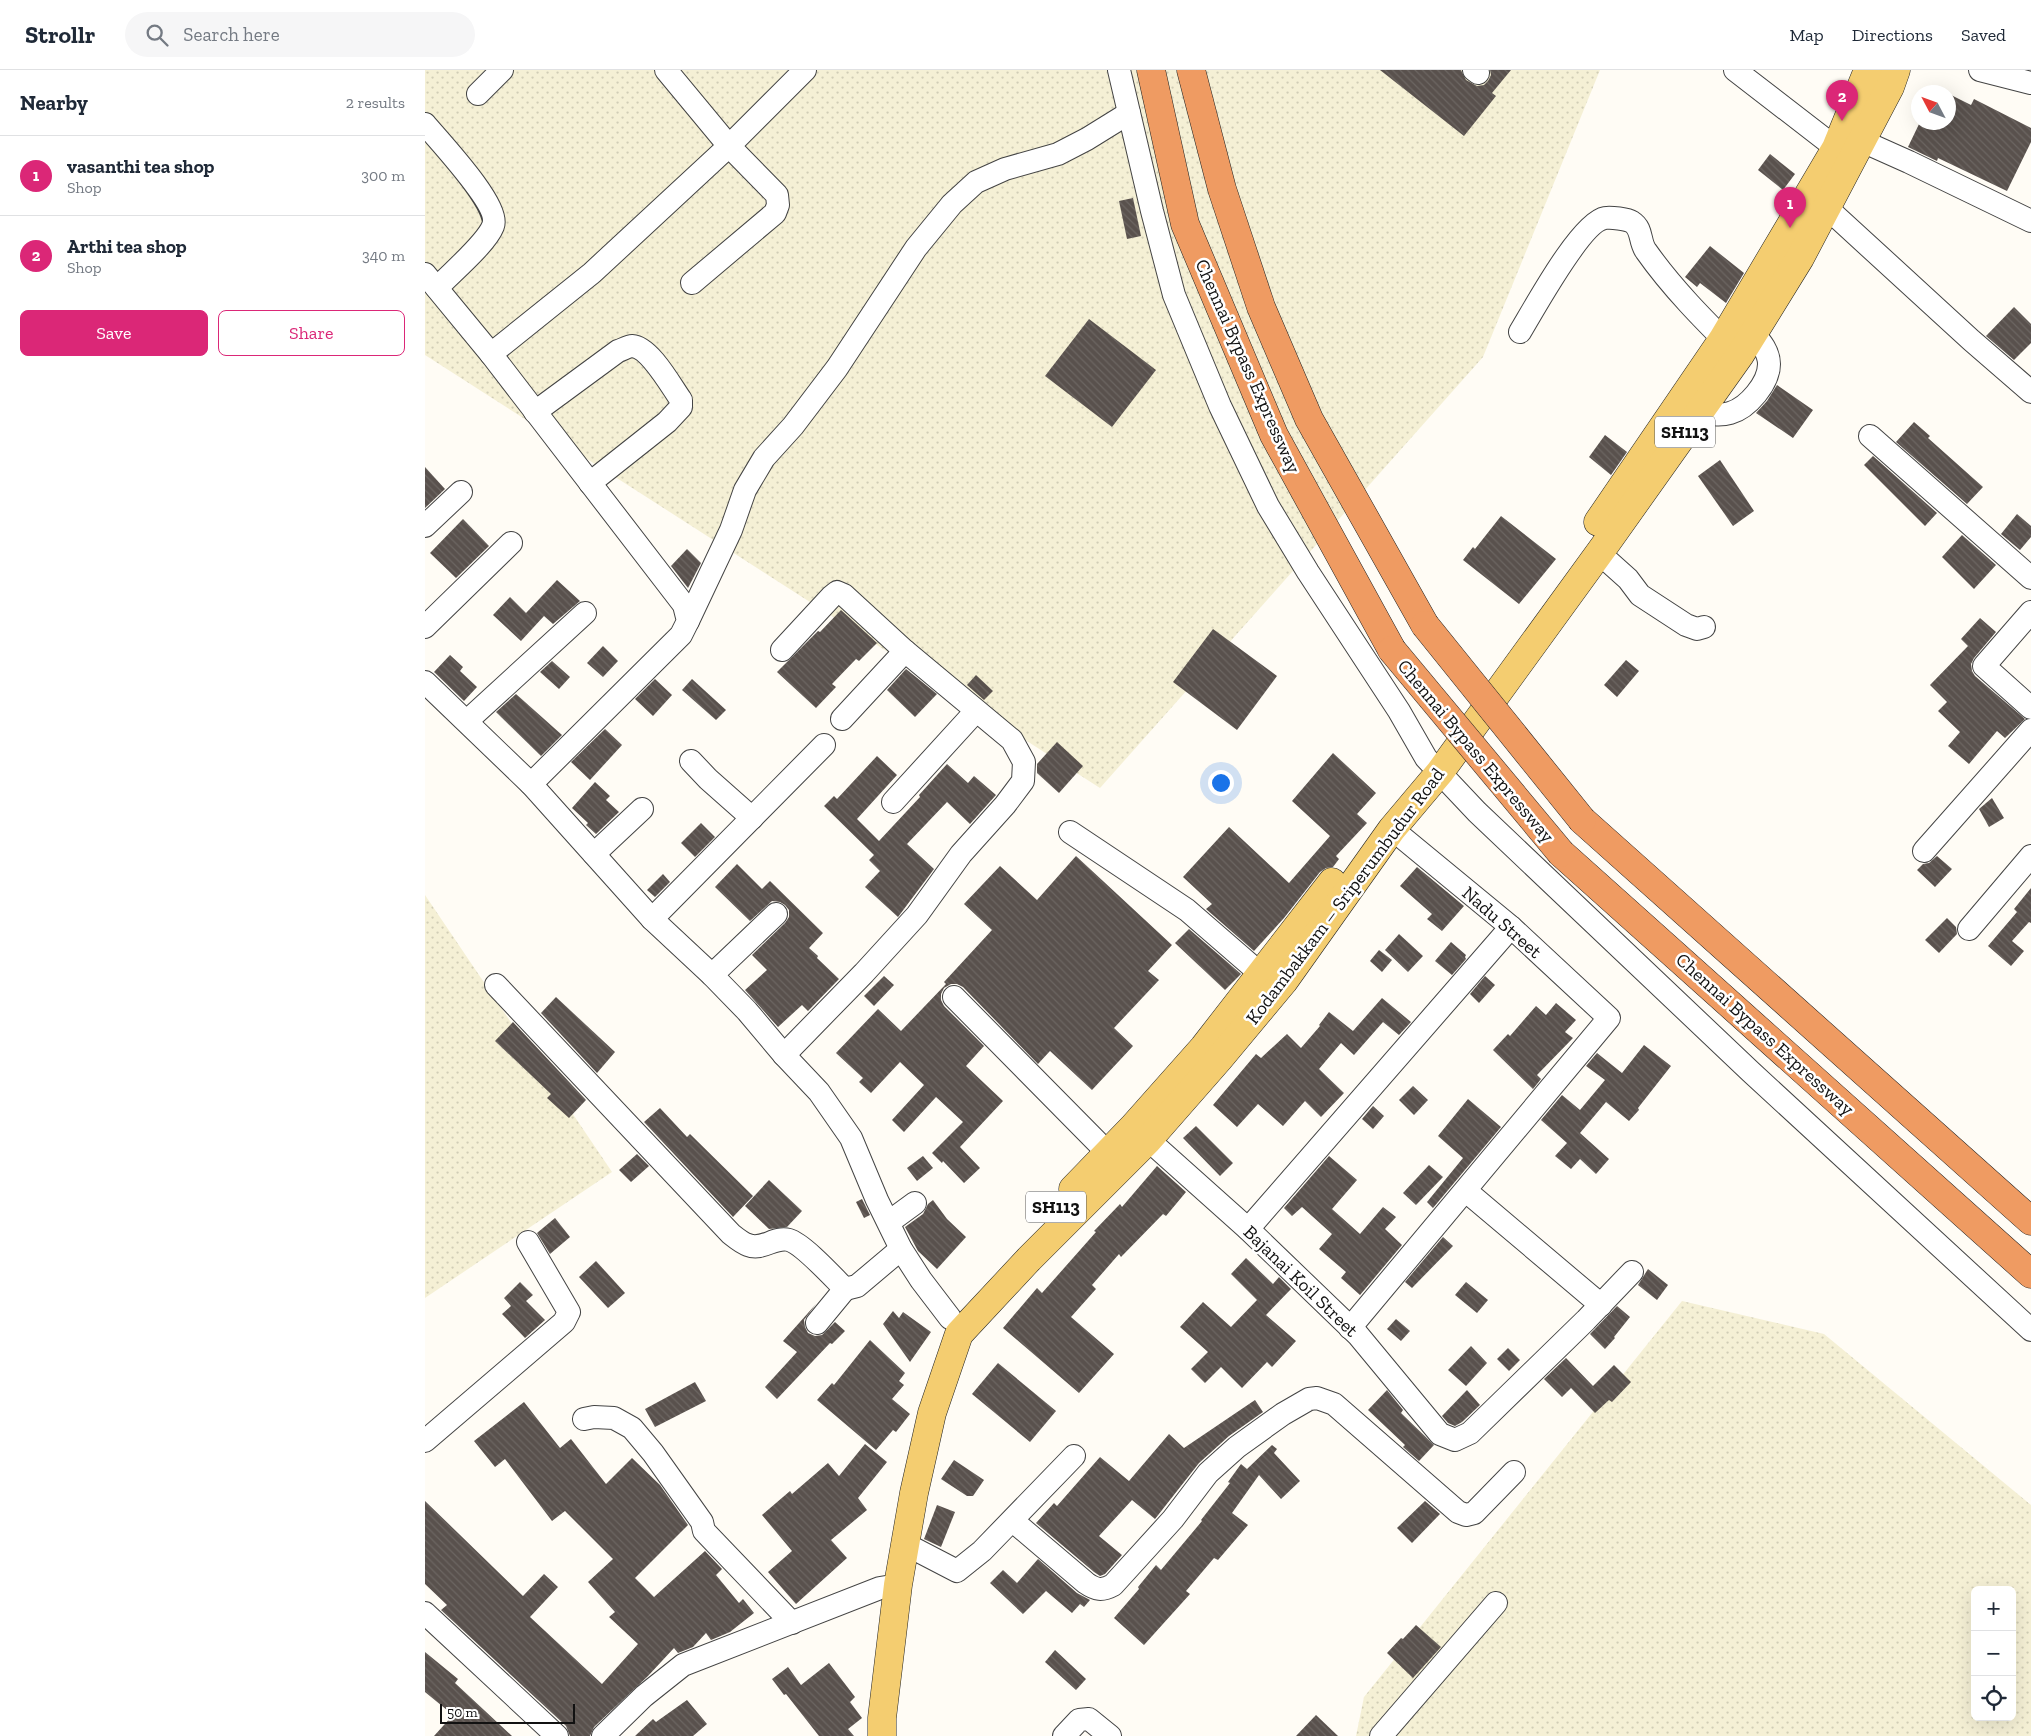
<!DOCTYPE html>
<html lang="en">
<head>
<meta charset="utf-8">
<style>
  body { margin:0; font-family:"Zilla Slab",serif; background:#f6f6f7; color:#1f2937 }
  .controls { position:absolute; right:15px; bottom:15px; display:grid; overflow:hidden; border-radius:8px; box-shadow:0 5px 20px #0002 }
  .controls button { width:45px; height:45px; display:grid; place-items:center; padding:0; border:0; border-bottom:1px solid #e0e1e3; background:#fff; color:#1f2937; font:25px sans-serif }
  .compass { position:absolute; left:1486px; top:15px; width:45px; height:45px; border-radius:50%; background:#fff; box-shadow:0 5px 20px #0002; rotate:311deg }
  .scale { position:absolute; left:15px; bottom:12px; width:135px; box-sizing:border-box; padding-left:5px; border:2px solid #111; border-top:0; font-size:14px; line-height:18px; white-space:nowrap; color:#111; -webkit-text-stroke:4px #fff; paint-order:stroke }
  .you { position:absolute; left:795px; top:712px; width:18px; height:18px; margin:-12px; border:4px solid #fff; border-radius:50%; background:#1a73e8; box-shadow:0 0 0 8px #1a73e833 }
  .badge { display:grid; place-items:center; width:32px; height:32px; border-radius:50%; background:#db2777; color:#fff; font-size:16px; font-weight:700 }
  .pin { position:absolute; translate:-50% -41px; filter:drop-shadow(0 1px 2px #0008) }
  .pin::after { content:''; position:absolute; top:26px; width:18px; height:15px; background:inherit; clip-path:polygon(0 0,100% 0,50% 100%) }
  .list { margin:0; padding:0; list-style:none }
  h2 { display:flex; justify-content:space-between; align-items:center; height:65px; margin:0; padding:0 20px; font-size:21px }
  h2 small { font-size:16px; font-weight:400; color:#747a83 }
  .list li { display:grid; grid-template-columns:32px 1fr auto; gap:15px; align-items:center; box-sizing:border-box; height:80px; padding:0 20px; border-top:1px solid #e0e1e3 }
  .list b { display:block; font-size:19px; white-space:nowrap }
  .list p { margin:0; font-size:16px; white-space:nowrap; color:#747a83 }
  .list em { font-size:16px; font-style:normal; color:#747a83 }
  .actions { display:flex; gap:10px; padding:15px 20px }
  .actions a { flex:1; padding:11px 0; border:1px solid #db2777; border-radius:8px; text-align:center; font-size:18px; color:#db2777 }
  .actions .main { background:#db2777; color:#fff }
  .icon { flex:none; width:28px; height:28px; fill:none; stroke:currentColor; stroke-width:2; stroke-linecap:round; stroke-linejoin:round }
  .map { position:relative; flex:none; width:1606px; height:1666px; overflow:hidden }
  header { display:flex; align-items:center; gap:30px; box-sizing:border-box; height:70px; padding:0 25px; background:#fff; border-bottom:1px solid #e0e1e3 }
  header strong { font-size:24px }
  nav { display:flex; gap:28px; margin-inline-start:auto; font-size:18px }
  .search { width:350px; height:45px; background:#f6f6f7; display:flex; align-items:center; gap:12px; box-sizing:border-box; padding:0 18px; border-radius:28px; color:#747a83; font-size:19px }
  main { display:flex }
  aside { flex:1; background:#fff }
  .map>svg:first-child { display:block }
  .farmland { fill:url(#farmland-dots); fill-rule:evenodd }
  .building { fill:url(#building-back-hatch) }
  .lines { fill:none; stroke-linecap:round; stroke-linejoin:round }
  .minor-casing { stroke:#444; stroke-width:24 }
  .major-casing { stroke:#222; stroke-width:29 }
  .highway-casing { stroke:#222; stroke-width:29 }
  .minor { stroke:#fff; stroke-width:22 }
  .major { stroke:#f4cd70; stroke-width:28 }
  .highway { stroke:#ef9b62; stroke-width:28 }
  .highway-bridge-casing { stroke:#222; stroke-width:29; stroke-linecap:butt }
  .highway-bridge { stroke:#ef9b62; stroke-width:28 }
  .labels { text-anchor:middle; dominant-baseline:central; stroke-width:5; stroke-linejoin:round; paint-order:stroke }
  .shield { fill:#fff; stroke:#585858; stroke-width:1 }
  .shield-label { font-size:18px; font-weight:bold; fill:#111 }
  .street-label { font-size:19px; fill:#111; stroke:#fff }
</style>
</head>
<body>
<header>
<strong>Strollr</strong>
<div class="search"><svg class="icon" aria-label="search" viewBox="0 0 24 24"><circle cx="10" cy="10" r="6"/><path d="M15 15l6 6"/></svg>Search here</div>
<nav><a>Map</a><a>Directions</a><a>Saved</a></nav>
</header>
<main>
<aside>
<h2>Nearby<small>2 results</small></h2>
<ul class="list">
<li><span class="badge">1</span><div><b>vasanthi tea shop</b><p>Shop</p></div><em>300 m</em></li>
<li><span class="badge">2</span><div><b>Arthi tea shop</b><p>Shop</p></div><em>340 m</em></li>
</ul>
<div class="actions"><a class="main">Save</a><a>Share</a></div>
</aside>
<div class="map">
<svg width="1606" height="1666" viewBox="0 0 1606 1666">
  <defs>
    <pattern id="farmland-dots" width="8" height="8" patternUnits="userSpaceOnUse" patternTransform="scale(1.25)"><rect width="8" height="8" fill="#f5f0d5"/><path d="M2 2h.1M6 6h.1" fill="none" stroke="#d1cdb6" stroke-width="1.8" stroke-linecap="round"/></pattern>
    <pattern id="building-back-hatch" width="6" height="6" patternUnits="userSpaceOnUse" patternTransform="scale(1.25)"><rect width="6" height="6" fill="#59514d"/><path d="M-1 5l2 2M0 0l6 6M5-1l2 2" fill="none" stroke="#6c6662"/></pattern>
  </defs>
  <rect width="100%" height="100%" fill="#fffcf5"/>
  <g class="farmland">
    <path d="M0,0H1175L1058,287L675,718L0,285Z"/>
    <path d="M0,825L187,1102L0,1228Z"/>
    <path d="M1257,1231L1399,1264L1606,1435V1666H931L939,1627ZM1550,1520H1587V1647H1550Z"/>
  </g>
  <g class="building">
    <path d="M955,0H1036L1041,10L1052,16L1059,15L1063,11L1066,5L1065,0H1086L1067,23L1071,26L1039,66Z"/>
    <path d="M1524,24L1546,35L1549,29L1606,58V72L1582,121L1513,88L1512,91L1483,77L1495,52H1524Z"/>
    <path d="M1345,84L1370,104L1358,120L1333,100Z"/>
    <path d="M708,128L716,166L702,169L694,131Z"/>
    <path d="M1285,176L1319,203L1301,233L1275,213L1272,217L1260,207Z"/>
    <path d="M1589,237L1606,254V273L1589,290L1561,266Z"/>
    <path d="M664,249L731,300L687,357L620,306Z"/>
    <path d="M1352,315L1388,340L1368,368L1331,343L1342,331Z"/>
    <path d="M1489,352L1505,366L1503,368L1558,417L1542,434L1471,372Z"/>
    <path d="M1180,365L1202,382L1186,405L1164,387Z"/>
    <path d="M1448,386L1512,443L1500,456L1439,395Z"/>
    <path d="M1295,390L1329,441L1308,456L1273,406Z"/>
    <path d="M0,397L20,419L0,438Z"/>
    <path d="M1592,444L1606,456V467L1595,480L1576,464Z"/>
    <path d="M1076,446L1131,489L1094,534L1038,490L1048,477L1050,479Z"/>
    <path d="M38,449L64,476L31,508L5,483Z"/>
    <path d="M1537,465L1571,495L1549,519L1517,487Z"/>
    <path d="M262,479L276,493L263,518L246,496Z"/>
    <path d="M132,510L155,531L128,554L119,546L96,571L68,545L85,527L101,543Z"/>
    <path d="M416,540L452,573L434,591L431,589L407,614L411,617L391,638L352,602L393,561L395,562Z"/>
    <path d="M1555,548L1571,562L1549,588L1546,594L1547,601L1550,606L1600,649L1580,668L1572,661L1544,694L1523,676L1535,662L1513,641L1522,632L1505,615L1543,576L1536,569Z"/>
    <path d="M788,559L852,606L812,660L748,612Z"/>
    <path d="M178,576L193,591L178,607L162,593Z"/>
    <path d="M25,585L38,597L35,601L52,617L39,631L9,602Z"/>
    <path d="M1201,590L1214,601L1192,627L1179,615Z"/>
    <path d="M127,591L145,607L134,619L115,602Z"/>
    <path d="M481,599L512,624L490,647L462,620Z"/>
    <path d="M551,605L568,621L559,630L542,615Z"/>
    <path d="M230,609L247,625L228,646L210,629Z"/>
    <path d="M267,609L301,640L291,650L257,620Z"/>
    <path d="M91,624L137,665L116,686L71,642Z"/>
    <path d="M180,659L197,675L165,710L146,692Z"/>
    <path d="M632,672L658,696L634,723L612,703V694Z"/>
    <path d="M908,683L951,723L932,744L942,753L911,786L914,789L908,797L901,798L895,802L859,848L829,881L781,839L787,834L758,807L804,757L864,813L905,766L867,731Z"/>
    <path d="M452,686L472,705L432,749L454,771L495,727L494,725L522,694L543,713L549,706L571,725L545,754L522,732L482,774L509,799L473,847L440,817L455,801L444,790L449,785L399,736L409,726L412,729Z"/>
    <path d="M170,712L185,726L181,730L194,742L171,764L161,755L163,753L147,738Z"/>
    <path d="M1567,728L1579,748L1564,757L1554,739Z"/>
    <path d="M276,753L290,767L270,787L256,773Z"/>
    <path d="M651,786L747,875L723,901L734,910L689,958L708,976L667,1020L625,981L613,994L538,917L532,914H526L519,918L516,924V930L519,936L559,976L541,996L578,1031L535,1077L555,1098L539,1113L518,1091L517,1093L507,1083L538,1052L511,1027L479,1062L467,1050L499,1015L475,992L446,1023L434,1012L438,1008L411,983L453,939L476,961L521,914L519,912L567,860L539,834L575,796L612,830Z"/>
    <path d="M1512,786L1527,799L1510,817L1492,800L1498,794L1504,793Z"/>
    <path d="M312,794L337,819L345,811L398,863L384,878L393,886L392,888L414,909L383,941L377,935L353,957L320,920L342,900L327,885L360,853L364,847V840L360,835L355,832L347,831L325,851L290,817Z"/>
    <path d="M992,797L1039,836L1017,861L1002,849L1007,844L975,816Z"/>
    <path d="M238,804L245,812L230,827L222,820Z"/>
    <path d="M1606,818V853L1604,852L1587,871L1599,881L1586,896L1563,876L1592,842L1589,839Z"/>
    <path d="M1522,848L1531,857L1532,864L1514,883L1500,870Z"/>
    <path d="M764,859L816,904L800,920L750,873Z"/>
    <path d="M974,864L998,886L983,902L960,880Z"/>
    <path d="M1026,872L1041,885L1040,887L1041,889L1027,905L1010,891Z"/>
    <path d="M954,880L967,890L957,902L945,891Z"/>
    <path d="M459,906L469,915L449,936L439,926Z"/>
    <path d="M1060,906L1070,915L1054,933L1045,924Z"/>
    <path d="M131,927L190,982L172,1003L116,943Z"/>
    <path d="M957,928L986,952L974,965L958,952L929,985L916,973L894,999L919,1023L896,1047L880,1031L858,1056L833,1034L812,1057L788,1035L831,984L836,988L862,964L876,978L895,956L894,955L904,942L928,961Z"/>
    <path d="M1131,933L1151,950L1140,962L1148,968L1112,1005L1116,1009L1108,1019L1068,980L1083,964L1085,966L1111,936L1121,945Z"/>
    <path d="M88,952L161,1030L144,1048L122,1028L126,1024L70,971Z"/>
    <path d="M1219,975L1246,996L1213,1038L1214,1040L1204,1051L1181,1032L1155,1063L1184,1089L1171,1104L1155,1089L1146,1099L1130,1086L1142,1073L1116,1050L1137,1025L1155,1040L1180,1010L1161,996L1172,983L1197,1003Z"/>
    <path d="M988,1016L1003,1030L989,1045L974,1030Z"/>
    <path d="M1043,1029L1076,1057L1008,1138L1002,1132L1038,1088L1013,1066Z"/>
    <path d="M948,1036L959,1046L948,1059L937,1049Z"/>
    <path d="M235,1038L262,1067L265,1064L328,1126L308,1147L219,1052Z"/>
    <path d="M771,1056L808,1093L795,1106L758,1068Z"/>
    <path d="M212,1084L224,1096L206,1112L194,1100Z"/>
    <path d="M498,1086L508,1098L492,1111L482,1098Z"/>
    <path d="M904,1086L932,1110L907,1139L935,1164L958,1137L971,1147L960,1159L977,1175L935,1225L916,1208L921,1202L894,1179L907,1164L877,1137L867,1146L859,1138Z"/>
    <path d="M1004,1095L1018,1107L991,1135L978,1123Z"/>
    <path d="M732,1096L761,1122L741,1146L738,1144L696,1187L694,1184L667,1215L671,1219L646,1247L689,1284L654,1323L578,1258L612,1218L617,1223L671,1162L669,1161L695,1134L697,1137Z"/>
    <path d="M344,1110L377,1141L362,1157L344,1159L320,1136Z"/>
    <path d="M437,1129L445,1145L439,1148L431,1132Z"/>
    <path d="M508,1130L522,1149L541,1167L512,1199L493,1181L480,1157L498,1144L503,1134Z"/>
    <path d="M130,1148L145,1167L125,1184L112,1163Z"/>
    <path d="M1018,1167L1028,1176L987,1218L980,1212Z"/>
    <path d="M821,1188L848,1214L854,1207L866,1219L841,1245L871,1271L847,1297L842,1292L817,1318L796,1297L780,1313L766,1299L783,1282L755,1257L778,1232L806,1257L832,1230L806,1204Z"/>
    <path d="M171,1191L200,1223L183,1238L154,1207Z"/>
    <path d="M1223,1199L1243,1215L1232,1230L1213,1215Z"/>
    <path d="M95,1212L108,1225L101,1231L120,1250L100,1268L77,1244L86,1236L79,1228Z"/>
    <path d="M1041,1212L1063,1230L1052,1243L1030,1225Z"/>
    <path d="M391,1234L379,1250L380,1257L383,1263L390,1266L397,1265L410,1252L420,1261L407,1274L405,1273L352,1329L340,1317L372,1282L358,1271Z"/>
    <path d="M1192,1236L1205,1247L1189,1267L1190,1268L1180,1279L1165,1264Z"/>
    <path d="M468,1241L474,1248L478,1242L506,1262L485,1292L458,1254Z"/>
    <path d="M971,1249L985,1261L976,1271L962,1259Z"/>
    <path d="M445,1270L480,1303L474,1311L479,1315L467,1329L485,1344L471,1362L468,1360L451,1380L392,1330L407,1313L409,1315Z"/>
    <path d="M1046,1276L1062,1293L1041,1316L1023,1300Z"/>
    <path d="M1083,1278L1095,1290L1084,1301L1072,1289Z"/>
    <path d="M1141,1288L1168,1316L1189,1295L1206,1312L1187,1332L1184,1330L1170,1343L1146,1318L1137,1327L1119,1309Z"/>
    <path d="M573,1293L631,1341L605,1372L547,1324Z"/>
    <path d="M270,1312L281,1331L230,1357L220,1339Z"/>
    <path d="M962,1320L978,1340L976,1343L1009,1375L994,1391L978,1377L980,1375L943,1340Z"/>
    <path d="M1042,1320L1055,1335L1037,1352L1030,1356L1023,1353L1017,1346Z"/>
    <path d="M830,1330L838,1342L804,1366L774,1393L730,1449L707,1430L674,1466L697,1485L680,1504L675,1506L669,1502L611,1453L629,1433L632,1436L675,1387L704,1411L744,1364L759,1378Z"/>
    <path d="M99,1332L135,1378L146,1369L181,1414L207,1388L235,1415L263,1455L210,1508L229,1527L280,1481L297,1499L291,1505L314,1533L318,1529L329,1543L305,1562L286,1570L281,1563L268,1577L253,1583L249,1578L223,1606L169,1657L165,1666H145L141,1656L16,1540L22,1535L0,1514V1431L98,1526L119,1504L133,1517L105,1547L177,1614L213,1574L184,1547L190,1542L163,1512L188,1489L140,1441L127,1451L80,1389L70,1397L49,1371Z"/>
    <path d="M440,1374L462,1392L433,1428L442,1440L406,1470L422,1488L371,1534L343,1502L367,1481L337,1445L365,1421L367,1424L403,1393L414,1406Z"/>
    <path d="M847,1375L852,1379L849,1383L875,1411L856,1429L834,1405L807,1443L823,1455L793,1490L789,1488L761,1521L765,1524L719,1575L689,1548L714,1519L713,1517L731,1495L736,1500L777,1451L776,1450L805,1413L803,1412L816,1394L822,1399Z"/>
    <path d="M529,1390L559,1410L548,1426H542L516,1409Z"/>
    <path d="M1000,1431L1015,1444L987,1473L972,1458Z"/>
    <path d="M512,1435L530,1442L516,1477L499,1469Z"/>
    <path d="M613,1489L652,1523L665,1530L659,1537L655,1534L647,1543L621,1521L598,1544L565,1513L578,1500L592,1513Z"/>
    <path d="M991,1555L1016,1577L988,1608L962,1583L976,1568L978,1569Z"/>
    <path d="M630,1580L661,1609L651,1620L620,1592Z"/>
    <path d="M0,1582L33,1609L30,1613L87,1666H9L28,1645L0,1622Z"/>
    <path d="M404,1593L430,1627L425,1632L437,1648L423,1659L429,1666H394L361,1624L359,1625L347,1609L363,1597L376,1615Z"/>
    <path d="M262,1630L282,1654L268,1666H210L228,1649L231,1652Z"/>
    <path d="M891,1645L913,1666H871Z"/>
  </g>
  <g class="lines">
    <g class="minor-casing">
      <g id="minor">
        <path d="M241,0L304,76L352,125L353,135L350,143L267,213"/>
        <path d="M694,0L727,141L749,225L795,336L843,436L883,502L974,641L1001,688L1052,742L1326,1002L1606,1260"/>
        <path d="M1049,0L1053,3"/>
        <path d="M1310,0L1411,78"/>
        <path d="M1555,0L1606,13"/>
        <path d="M53,24L77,0"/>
        <path d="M0,54C14,71 76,136 68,156C61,174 26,203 12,218"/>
        <path d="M1437,71L1484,92L1606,151"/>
        <path d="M1387,131L1402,138L1546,270L1606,322"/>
        <path d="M0,204L66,284L167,203L304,76L380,0"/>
        <path d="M1095,262C1109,239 1156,152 1180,148C1186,147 1202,149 1207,152C1218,159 1214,172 1221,181C1247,218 1279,250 1310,281"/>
        <path d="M66,284L259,535L263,551L256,565L106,714"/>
        <path d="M110,342L193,281C197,280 203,276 207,276C225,277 246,316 256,330V337L242,352L165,413"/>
        <path d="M1274,342C1284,344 1295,346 1305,343C1323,338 1344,313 1344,294C1344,282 1336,272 1328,263"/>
        <path d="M1445,366L1606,508"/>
        <path d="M0,456L36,422"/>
        <path d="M1174,483L1203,509L1215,525L1261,555L1272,559L1279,557"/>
        <path d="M1606,542L1559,596L1606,638"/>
        <path d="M263,551L306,460L320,420L339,388L368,356L412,298L491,178L527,134L551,112L580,99L633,84L662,69L704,43"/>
        <path d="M0,557L86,473"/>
        <path d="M357,580L407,526L412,522L419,525L480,581"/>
        <path d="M0,612L106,714L227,849L287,905L322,941L359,985L394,1022L426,1068L452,1130L476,1179L496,1210L525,1248"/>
        <path d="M42,651L160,543"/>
        <path d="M266,691L283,709L327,748"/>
        <path d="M468,732L551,641"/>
        <path d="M645,762L762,840L837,905"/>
        <path d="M1499,781L1606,660"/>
        <path d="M169,784L217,739"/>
        <path d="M227,849L399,675"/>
        <path d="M1544,859L1606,786"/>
        <path d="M287,905L351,844"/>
        <path d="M71,915L306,1164C311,1168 317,1173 323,1175C338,1181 349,1166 364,1170C378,1174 409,1208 420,1219L432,1216L476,1179"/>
        <path d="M529,927L683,1083"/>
        <path d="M359,985L439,903L492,845L536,784L580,735L598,711L599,692L587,670L480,581L417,649"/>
        <path d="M710,1058L823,1159L933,1265L1015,1364L1030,1370L1045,1363L1161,1250L1207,1202"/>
        <path d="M1041,1121L1176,1235"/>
        <path d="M464,1152L490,1133"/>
        <path d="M823,1159L1086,857"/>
        <path d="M392,1253L420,1219"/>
        <path d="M925,1258L1184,948L1086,857L967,759"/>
        <path d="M159,1349L169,1347L189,1348L207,1358L228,1383L277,1452L279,1461L367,1553"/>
        <path d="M0,1371L139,1252L144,1242L103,1172"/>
        <path d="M588,1451L661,1513C671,1520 677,1521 688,1515L748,1449L783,1403L812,1377L858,1344L884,1329L892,1328L909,1334L1033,1442L1041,1445L1049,1443L1089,1402"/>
        <path d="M480,1474L532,1501L557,1481L649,1386"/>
        <path d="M0,1543L132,1666"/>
        <path d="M178,1666L219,1626L258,1595L455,1518L473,1515"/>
        <path d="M639,1666L654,1650L664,1649L685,1666"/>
        <path d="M956,1666L1071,1533"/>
      </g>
    </g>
    <g class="major-casing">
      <g id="major">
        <path d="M1173,452L1298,269L1381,129L1411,78L1443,0"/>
        <path d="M648,1119L708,1057L779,977L907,812"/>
        <path d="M457,1666V1648L473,1515L489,1423L507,1343L534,1264L604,1189L723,1070L794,989L859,911L967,759L1015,702L1180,475L1315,285L1375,188L1465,17L1471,0"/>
      </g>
    </g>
    <g class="highway-casing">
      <g id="highway">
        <path d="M726,0L760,154L849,365L967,580"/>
        <path d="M766,0L797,119L836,237L884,349L1000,555"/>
        <path d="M1157,750L1606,1151"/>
        <path d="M1136,783L1606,1204"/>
      </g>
    </g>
    <use href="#minor" class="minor"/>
    <use href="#major" class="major"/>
    <use href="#highway" class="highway"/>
    <g class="highway-bridge-casing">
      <g id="highway-bridge">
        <path d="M1000,555L1157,750"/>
        <path d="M967,580L1136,783"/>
      </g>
    </g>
    <use href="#highway-bridge" class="highway-bridge"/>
  </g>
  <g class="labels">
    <g class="shield">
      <rect x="1230" y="346.5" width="60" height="31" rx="4"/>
      <rect x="601" y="1121.5" width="60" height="31" rx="4"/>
    </g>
    <g class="shield-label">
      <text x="1260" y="362">SH113</text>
      <text x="631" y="1137">SH113</text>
    </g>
    <g class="street-label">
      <text transform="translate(823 296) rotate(66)">Chennai Bypass Expressway</text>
      <text transform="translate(1051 681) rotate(50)">Chennai Bypass Expressway</text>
      <text transform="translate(920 826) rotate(-53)">Kodambakkam – Sriperumbudur Road</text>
      <text transform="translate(1077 852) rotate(41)">Nadu Street</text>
      <text transform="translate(1340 964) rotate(42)">Chennai Bypass Expressway</text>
      <text transform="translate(876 1211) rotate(44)">Bajanai Koil Street</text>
    </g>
  </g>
</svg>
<div class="controls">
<button>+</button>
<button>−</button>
<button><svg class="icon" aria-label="locate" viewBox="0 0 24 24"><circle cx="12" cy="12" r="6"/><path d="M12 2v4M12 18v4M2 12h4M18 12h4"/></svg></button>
</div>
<svg class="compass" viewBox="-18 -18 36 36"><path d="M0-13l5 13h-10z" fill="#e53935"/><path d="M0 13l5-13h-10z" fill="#747a83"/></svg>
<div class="scale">50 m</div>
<div class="you"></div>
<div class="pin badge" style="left:1365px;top:158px">1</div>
<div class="pin badge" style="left:1417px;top:51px">2</div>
</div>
</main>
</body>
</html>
